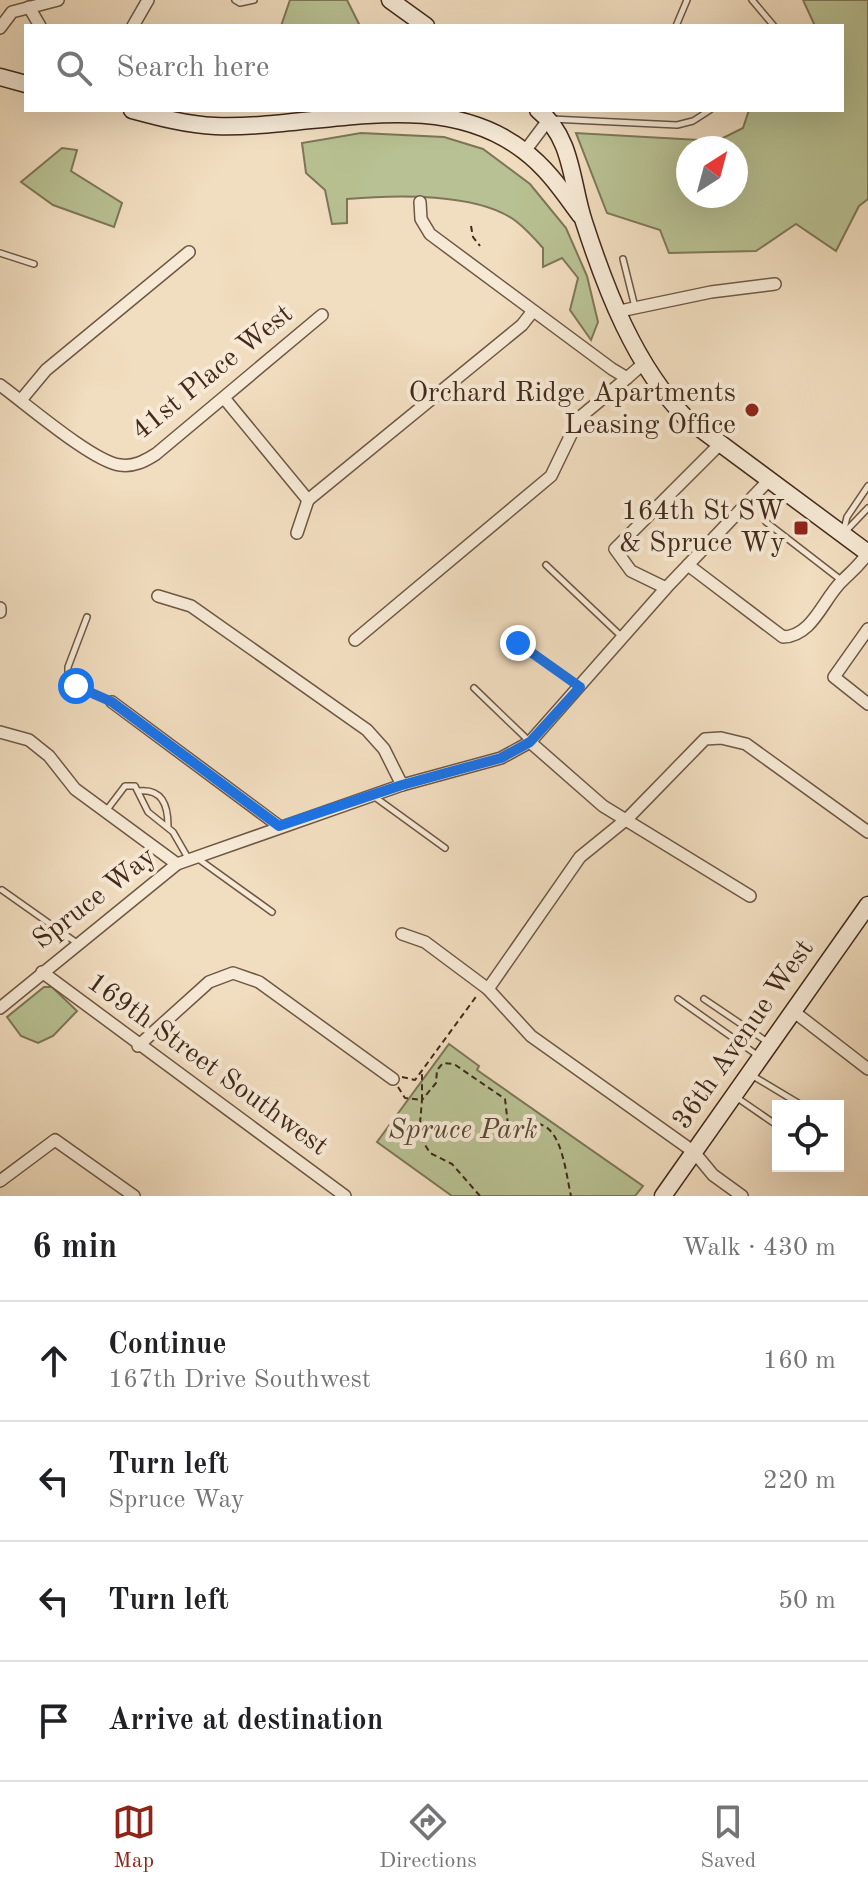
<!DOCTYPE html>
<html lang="en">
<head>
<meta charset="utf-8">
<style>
  body { margin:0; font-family:"Old Standard TT",serif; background:#f6f6f6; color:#202124 }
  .controls { position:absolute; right:24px; bottom:24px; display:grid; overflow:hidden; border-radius:0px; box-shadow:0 8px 32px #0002 }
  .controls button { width:72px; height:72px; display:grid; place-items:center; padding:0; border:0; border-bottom:2px solid #e0e0e0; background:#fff; color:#202124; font:40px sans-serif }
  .compass { position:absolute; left:676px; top:136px; width:72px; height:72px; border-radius:50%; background:#fff; box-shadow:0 8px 32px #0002; rotate:36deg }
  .stop { position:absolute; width:24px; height:24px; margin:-18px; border:6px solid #1a73e8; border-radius:50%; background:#fff }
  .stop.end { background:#1a73e8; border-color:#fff; box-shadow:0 2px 8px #0008 }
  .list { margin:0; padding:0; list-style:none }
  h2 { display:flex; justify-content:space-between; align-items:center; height:104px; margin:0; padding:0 32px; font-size:34px }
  h2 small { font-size:26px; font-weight:400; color:#757577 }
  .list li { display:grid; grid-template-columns:52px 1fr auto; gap:24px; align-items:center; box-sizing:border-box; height:120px; padding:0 32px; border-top:2px solid #e0e0e0 }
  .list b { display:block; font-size:30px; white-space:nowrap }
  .list p { margin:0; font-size:26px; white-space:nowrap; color:#757577 }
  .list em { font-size:26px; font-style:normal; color:#757577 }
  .icon { flex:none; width:44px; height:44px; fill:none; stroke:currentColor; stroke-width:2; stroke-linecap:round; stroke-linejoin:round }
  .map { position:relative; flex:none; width:868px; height:1196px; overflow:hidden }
  .search { position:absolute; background:#fff; box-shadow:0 8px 32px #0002; left:24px; right:24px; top:24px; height:88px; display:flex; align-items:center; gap:20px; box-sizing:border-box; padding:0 28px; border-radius:0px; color:#757577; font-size:30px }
  .sheet { height:584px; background:#fff }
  nav { display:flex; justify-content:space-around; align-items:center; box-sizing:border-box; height:112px; border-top:2px solid #e0e0e0; background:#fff; font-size:22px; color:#757577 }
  nav a { display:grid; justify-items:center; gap:4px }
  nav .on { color:#8f2418 }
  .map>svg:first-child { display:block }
  .green { fill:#b8c193; stroke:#7e7658; stroke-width:2; fill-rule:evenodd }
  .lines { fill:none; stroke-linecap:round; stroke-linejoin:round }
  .lane-casing { stroke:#6e5745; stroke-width:8 }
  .street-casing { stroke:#6e5745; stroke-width:14 }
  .secondary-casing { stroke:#432a1c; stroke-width:19 }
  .path { stroke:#432a1c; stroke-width:2; stroke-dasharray:6 4; stroke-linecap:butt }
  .lane { stroke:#f6e9d5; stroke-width:5 }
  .street { stroke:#f6e9d5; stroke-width:11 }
  .secondary { stroke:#f6e9d5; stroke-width:16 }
  .route { stroke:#1a73e8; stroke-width:10 }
  .poi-dot { fill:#8f2418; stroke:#f6e9d5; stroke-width:3 }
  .labels { text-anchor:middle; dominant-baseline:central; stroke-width:8; stroke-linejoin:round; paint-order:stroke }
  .street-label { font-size:28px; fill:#432a1c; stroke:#f6e9d5 }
  .poi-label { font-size:28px; fill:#432a1c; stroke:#f6e9d5; text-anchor:end }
  .park-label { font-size:28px; font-style:italic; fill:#5a4834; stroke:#f6e9d5 }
</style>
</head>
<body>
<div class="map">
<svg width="868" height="1196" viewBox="0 0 868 1196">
  <rect width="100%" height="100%" fill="#f1ddbf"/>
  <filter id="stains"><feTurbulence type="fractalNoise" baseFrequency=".0025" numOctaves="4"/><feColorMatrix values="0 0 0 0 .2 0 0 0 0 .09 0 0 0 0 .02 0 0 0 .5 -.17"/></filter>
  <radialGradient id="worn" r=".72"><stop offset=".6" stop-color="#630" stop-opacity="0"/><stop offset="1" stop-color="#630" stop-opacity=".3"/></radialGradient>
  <g class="green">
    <path d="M290,0H347L360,26H281Z"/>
    <path d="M803,0H868V199L859,206L836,251L796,224L756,251L669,253L660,230L607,213L576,133L717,141L743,128L749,110H842V26H815ZM688,148H736V196H688Z"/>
    <path d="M361,133L444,137L483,149L530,184L566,228L587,276L598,322L591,340L570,310L578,278L562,258L543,267V248C535,239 526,229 517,222C479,192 393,195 347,199V223L332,224L325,190L306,173L302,143Z"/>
    <path d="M62,148L77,150L71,171L122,203L114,227L53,205L21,182Z"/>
    <path d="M44,987H52L77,1011L53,1036L38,1043L21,1036L7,1017Z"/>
    <path d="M449,1044L479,1066L477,1070L643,1186L635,1196H452L377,1142Z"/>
  </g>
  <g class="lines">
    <g class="lane-casing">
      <g id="lane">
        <path d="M235,0L240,3L254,0"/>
        <path d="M752,0L774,26"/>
        <path d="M676,26L687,0"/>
        <path d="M551,119L677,125L693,121L710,110"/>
        <path d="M0,253L34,264"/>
        <path d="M623,259L635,307"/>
        <path d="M766,522L841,580"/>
        <path d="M844,529L847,517L868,486"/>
        <path d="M846,531L868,508"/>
        <path d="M546,565L621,636"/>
        <path d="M87,617L68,667V678L76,686L111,701"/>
        <path d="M518,643L579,686"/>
        <path d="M474,688L529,741"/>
        <path d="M138,791C162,788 168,805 168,826"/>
        <path d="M372,795L445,848"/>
        <path d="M106,811L125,786H135L148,812L173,832L188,858"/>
        <path d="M197,858L272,912"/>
        <path d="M2,890L77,943"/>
        <path d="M678,999L760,1057"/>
        <path d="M704,999L769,1043"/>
        <path d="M753,1076L803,1106"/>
        <path d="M736,1097L778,1126"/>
      </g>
    </g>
    <g class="street-casing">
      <g id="street">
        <path d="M29,7L40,26"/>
        <path d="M133,26L148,0"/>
        <path d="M0,28L12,12L58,0"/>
        <path d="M525,151L549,119"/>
        <path d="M420,202L421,219L430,234L612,369L627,378L643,364"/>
        <path d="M620,311L711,292L775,284"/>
        <path d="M0,385C25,403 93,462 120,465C134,467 145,461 156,454L322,315"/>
        <path d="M224,398L308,500"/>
        <path d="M21,400L46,370L189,252"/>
        <path d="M308,500L522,325L533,311"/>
        <path d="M297,533L308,500"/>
        <path d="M688,565L783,637C813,636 823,599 842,581C852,571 859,566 868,553"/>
        <path d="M666,588L631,571L615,549L720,444"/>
        <path d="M158,596L191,606L367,730L384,749L402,785"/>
        <path d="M0,608V612"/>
        <path d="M868,629L834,677L868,704"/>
        <path d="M355,640L551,476L579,418L627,378"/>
        <path d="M112,702L279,826"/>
        <path d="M0,732L29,740L49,756L75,789L177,864"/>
        <path d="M530,742L603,806L750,896"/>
        <path d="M402,934L425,942L488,989L531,1036L694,1152L713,1175L742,1196"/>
        <path d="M42,972L345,1196"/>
        <path d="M488,989L580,857L628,818L705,739L721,738L746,744L868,832"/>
        <path d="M0,1008L177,864L402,785L501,758L530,742L666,588L769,480"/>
        <path d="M793,1011L868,1069"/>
        <path d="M138,1046L209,982L233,973L259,982L393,1079"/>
        <path d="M0,1181L55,1140L134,1196"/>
      </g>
    </g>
    <g class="secondary-casing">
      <g id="secondary">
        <path d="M390,0L426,26"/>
        <path d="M0,77L26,84"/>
        <path d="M132,110C158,117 188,125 215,126C315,130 436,83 524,151C547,168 563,192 580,215"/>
        <path d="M538,110C573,138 571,183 584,222C606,290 635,366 686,418L868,553"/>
        <path d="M663,1196L868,905"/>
      </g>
    </g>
    <g class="path">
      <path d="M471,226L473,237L480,246"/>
      <path d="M402,1077L415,1080L478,994"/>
      <path d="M398,1087L405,1098L422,1100V1071"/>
      <path d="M480,1196L452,1164L430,1153L419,1135L422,1100L436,1083L437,1070L443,1063L454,1064L505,1099L508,1125L515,1131C560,1103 564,1165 571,1196"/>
    </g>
    <use href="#lane" class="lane"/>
    <use href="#street" class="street"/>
    <use href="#secondary" class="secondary"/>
  </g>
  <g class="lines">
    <path class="route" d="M76,686L112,702L279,826L402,785L501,758L530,742L580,687L518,643"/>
  </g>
  <g class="poi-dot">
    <circle cx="752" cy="410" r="8"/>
    <rect x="793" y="520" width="16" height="16" rx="4"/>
  </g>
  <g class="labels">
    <g class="street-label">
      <text transform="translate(213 373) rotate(-39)">41st Place West</text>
      <text transform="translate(95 899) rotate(-38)">Spruce Way</text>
      <text transform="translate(744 1035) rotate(-55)">36th Avenue West</text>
      <text transform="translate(207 1065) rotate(36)">169th Street Southwest</text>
    </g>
    <g class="poi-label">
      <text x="736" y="394">Orchard Ridge Apartments<tspan x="736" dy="32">Leasing Office</tspan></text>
      <text x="785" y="512">164th St SW<tspan x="785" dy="32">&amp; Spruce Wy</tspan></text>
    </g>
    <g class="park-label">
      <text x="463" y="1131">Spruce Park</text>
    </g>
  </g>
  <rect width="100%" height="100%" filter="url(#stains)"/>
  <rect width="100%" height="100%" fill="url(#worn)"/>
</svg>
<div class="controls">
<button><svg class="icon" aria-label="locate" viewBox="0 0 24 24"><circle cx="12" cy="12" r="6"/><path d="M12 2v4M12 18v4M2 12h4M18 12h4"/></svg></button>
</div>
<svg class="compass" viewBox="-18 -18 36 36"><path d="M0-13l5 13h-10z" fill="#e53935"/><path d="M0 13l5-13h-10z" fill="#757577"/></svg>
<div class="stop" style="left:76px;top:686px"></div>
<div class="stop end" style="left:518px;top:643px"></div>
<div class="search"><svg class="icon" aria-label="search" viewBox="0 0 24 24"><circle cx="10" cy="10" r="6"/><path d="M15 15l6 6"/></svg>Search here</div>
</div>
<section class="sheet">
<h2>6 min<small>Walk · 430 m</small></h2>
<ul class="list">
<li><svg class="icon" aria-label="ahead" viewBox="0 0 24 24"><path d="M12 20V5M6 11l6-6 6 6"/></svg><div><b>Continue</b><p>167th Drive Southwest</p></div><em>160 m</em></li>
<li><svg class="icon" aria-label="left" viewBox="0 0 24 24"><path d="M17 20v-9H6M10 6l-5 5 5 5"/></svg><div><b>Turn left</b><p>Spruce Way</p></div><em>220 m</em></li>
<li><svg class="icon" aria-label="left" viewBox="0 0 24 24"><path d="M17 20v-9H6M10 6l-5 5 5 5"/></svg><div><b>Turn left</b></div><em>50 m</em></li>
<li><svg class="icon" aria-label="arrive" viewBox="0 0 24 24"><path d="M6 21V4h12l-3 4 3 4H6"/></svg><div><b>Arrive at destination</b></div></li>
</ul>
</section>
<nav>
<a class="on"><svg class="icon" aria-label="map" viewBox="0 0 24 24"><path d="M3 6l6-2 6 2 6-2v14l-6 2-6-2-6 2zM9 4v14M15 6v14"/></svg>Map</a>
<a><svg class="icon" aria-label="directions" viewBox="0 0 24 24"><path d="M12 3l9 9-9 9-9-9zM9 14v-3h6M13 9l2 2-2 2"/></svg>Directions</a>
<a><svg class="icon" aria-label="saved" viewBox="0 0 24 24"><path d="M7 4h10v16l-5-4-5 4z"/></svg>Saved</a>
</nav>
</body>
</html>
